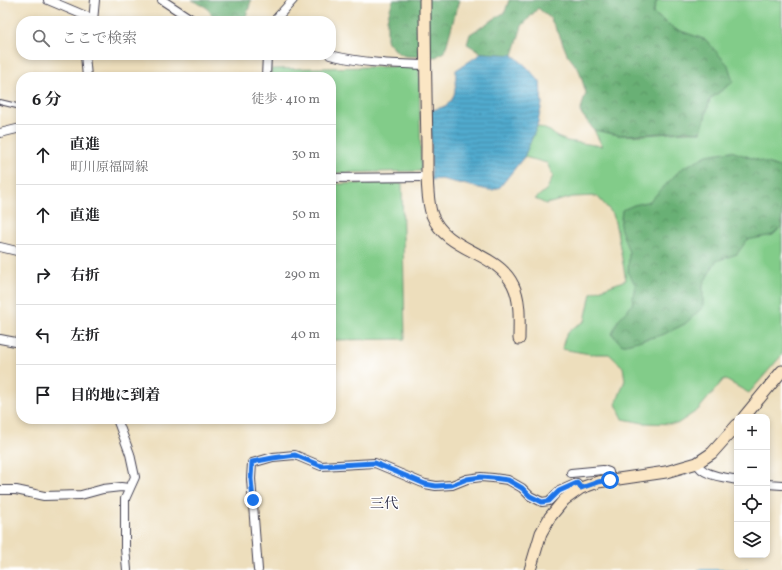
<!DOCTYPE html>
<html lang="ja">
<head>
<meta charset="utf-8">
<style>
  body { margin:0; font-family:Vollkorn,"Noto Serif JP",serif; background:#f2f2f2; color:#202124 }
  .controls { position:absolute; right:12px; bottom:12px; display:grid; overflow:hidden; border-radius:8px; box-shadow:0 2px 6px #0003 }
  .controls button { width:36px; height:36px; display:grid; place-items:center; padding:0; border:0; border-bottom:1px solid #e0e0e0; background:#fff; color:#202124; font:20px sans-serif }
  .stop { position:absolute; width:12px; height:12px; margin:-9px; border:3px solid #1a73e8; border-radius:50%; background:#fff }
  .stop.end { background:#1a73e8; border-color:#fff; box-shadow:0 1px 4px #0008 }
  .list { margin:0; padding:0; list-style:none }
  h2 { display:flex; justify-content:space-between; align-items:center; height:52px; margin:0; padding:0 16px; font-size:17px }
  h2 small { font-size:13px; font-weight:400; color:#757577 }
  .list li { display:grid; grid-template-columns:26px 1fr auto; gap:12px; align-items:center; box-sizing:border-box; height:60px; padding:0 16px; border-top:1px solid #e0e0e0 }
  .list b { display:block; font-size:15px; white-space:nowrap }
  .list p { margin:0; font-size:13px; white-space:nowrap; color:#757577 }
  .list em { font-size:13px; font-style:normal; color:#757577 }
  .icon { flex:none; width:22px; height:22px; fill:none; stroke:currentColor; stroke-width:2; stroke-linecap:round; stroke-linejoin:round }
  .map { position:relative; flex:none; width:782px; height:570px; overflow:hidden }
  .search { position:absolute; background:#fff; box-shadow:0 2px 6px #0003; left:16px; top:16px; width:320px; height:44px; display:flex; align-items:center; gap:10px; box-sizing:border-box; padding:0 14px; border-radius:16px; color:#757577; font-size:15px }
  .panel { position:absolute; background:#fff; box-shadow:0 2px 6px #0003; left:16px; top:72px; width:320px; height:352px; border-radius:16px }
  .map>svg:first-child { display:block }
  .green { fill:#82cc89; stroke:#527762 }
  .forest { fill:url(#forest-crowns); stroke:#466958 }
  .water { fill:url(#water-rules); stroke:#3a6684 }
  .lines { fill:none; stroke-linecap:round; stroke-linejoin:round }
  .stream { stroke:#51aace; stroke-width:2 }
  .lane-casing { stroke:#403e4e; stroke-width:6 }
  .street-casing { stroke:#403e4e; stroke-width:10 }
  .secondary-casing { stroke:#403e4e; stroke-width:13 }
  .lane { stroke:#fff; stroke-width:4 }
  .street { stroke:#fff; stroke-width:8 }
  .secondary { stroke:#fbe6c4; stroke-width:11 }
  .route { stroke:#1a73e8; stroke-width:5 }
  .labels { text-anchor:middle; dominant-baseline:central; stroke-width:3; stroke-linejoin:round; paint-order:stroke }
  .quarter-label { font-size:14px; fill:#22223b; stroke:#fff }
</style>
</head>
<body>
<div class="map">
<svg width="782" height="570" viewBox="0 0 782 570">
  <defs>
    <pattern id="forest-crowns" width="20" height="18" patternUnits="userSpaceOnUse"><rect width="20" height="18" fill="#69b075"/><path d="M2 6a3 3 0 1 1 6 0M12 15a3 3 0 1 1 6 0" fill="none" stroke="#568f61"/></pattern>
    <pattern id="water-rules" width="6" height="5" patternUnits="userSpaceOnUse"><rect width="6" height="5" fill="#51aace"/><path d="M0 2.5h6" fill="none" stroke="#438aa8"/></pattern>
  </defs>
  <rect width="100%" height="100%" fill="#fff"/>
  <filter id="ink" filterUnits="userSpaceOnUse"><feTurbulence type="fractalNoise" baseFrequency=".025" numOctaves="2"/><feDisplacementMap in="SourceGraphic" scale="8" xChannelSelector="R" yChannelSelector="G"/><feConvolveMatrix kernelMatrix="1 2 1 2 8 2 1 2 1" color-interpolation-filters="sRGB"/></filter>
  <filter id="wash" filterUnits="userSpaceOnUse"><feTurbulence type="fractalNoise" baseFrequency=".012" numOctaves="4" result="noise"/><feDisplacementMap in="SourceGraphic" scale="16" xChannelSelector="R" yChannelSelector="G"/><feGaussianBlur stdDeviation="0.9" result="paint"/><feColorMatrix in="noise" values="0 0 0 0 0 0 0 0 0 0 0 0 0 0 0 0 0 1.4 0 .05"/><feComposite in="paint" operator="in"/></filter>
  <g filter="url(#wash)">
    <rect width="100%" height="100%" fill="#eddebc"/>
    <g class="green">
      <path d="M657,0H782V355L749,393L724,379L698,410L677,424L643,423L623,419L616,404L625,380L623,367L609,354H590L562,349C565,332 570,329 585,321L591,293L626,280L617,231L613,214L597,196L573,197L546,204L535,199L547,189L553,176L547,163L524,157L537,126L550,131L557,137L567,141L602,146L594,130C603,131 611,134 619,135C646,137 674,131 701,132L710,99L733,82L706,40L675,29L653,13Z"/>
      <path d="M419,66L421,171L331,173V77H271V69Z"/>
      <path d="M402,183L405,339L331,340V184Z"/>
    </g>
    <g class="forest">
      <path d="M191,0H251L249,8L244,21H217L206,7Z"/>
      <path d="M393,0H459L445,51L436,57L405,56L398,53L387,41V19Z"/>
      <path d="M509,0H657L653,13L675,29L706,40L728,65L733,82L710,99L701,132L688,131L649,134L619,135L594,130L580,112L586,93L579,70L567,54L559,34L550,18L538,8L522,26L513,55L482,53L467,44L470,34L505,12Z"/>
      <path d="M731,151L782,168V226L773,235L747,240L737,254L716,261L703,284V307L685,324L662,335L622,345L612,334L618,320L632,305L635,284L628,273L629,252L620,227L622,210L634,205L650,201L681,169L707,155Z"/>
    </g>
    <path class="water" d="M482,53L513,55L527,67L540,82L542,104L537,126L524,157L500,187L493,190H488L441,179L431,180V110C458,106 455,92 456,70Z"/>
    <g class="lines">
      <g class="stream">
        <path d="M699,570H747"/>
        <path d="M781,570L782,569"/>
      </g>
    </g>
  </g>
  <g filter="url(#ink)">
    <g class="lines">
      <g class="lane-casing">
        <path id="lane" d="M0,102L21,107"/>
      </g>
      <g class="street-casing">
        <g id="street">
          <path d="M48,0L93,19"/>
          <path d="M162,0L194,21"/>
          <path d="M93,21L95,0"/>
          <path d="M274,21L293,0"/>
          <path d="M85,55L87,77"/>
          <path d="M330,55C362,63 393,64 425,65"/>
          <path d="M266,77L267,55"/>
          <path d="M0,133L21,128"/>
          <path d="M331,178L427,177"/>
          <path d="M0,247L21,252"/>
          <path d="M0,339L21,343"/>
          <path d="M117,419L130,454L135,477L125,499V548L127,570"/>
          <path d="M697,463C702,476 725,477 737,480"/>
          <path d="M571,473L603,470L609,472L610,480"/>
          <path d="M767,484L782,485"/>
          <path d="M0,490H16L44,496L81,495L103,489L121,487L129,488"/>
          <path d="M258,570L251,479L252,463L273,457L295,455L321,466L375,463L425,484L436,486L452,485L467,479L481,477L493,478L508,480L522,488L530,496L542,502L549,501L559,491L577,483L581,488"/>
        </g>
      </g>
      <g class="secondary-casing">
        <g id="secondary">
          <path d="M425,0C425,49 426,97 427,146C427,164 426,199 432,215C446,252 497,251 513,285C521,301 519,322 519,339"/>
          <path d="M744,417L782,371"/>
          <path d="M530,570L541,533L550,517L564,500L581,488L598,482L666,472L697,463L712,453L737,425"/>
        </g>
      </g>
      <use href="#lane" class="lane"/>
      <use href="#street" class="street"/>
      <use href="#secondary" class="secondary"/>
    </g>
  </g>
  <g class="lines" filter="url(#ink)">
    <path class="route" d="M253,500L251,479L252,462L273,458L295,455L321,466L375,463L425,484L436,486L452,485L467,479L481,477L493,478L508,480L522,488L530,496L542,502L549,501L559,491L577,483L581,488L598,482L610,480"/>
  </g>
  <g class="labels">
    <g class="quarter-label">
      <text x="384" y="504">三代</text>
    </g>
  </g>
</svg>
<div class="controls">
<button>+</button>
<button>−</button>
<button><svg class="icon" aria-label="locate" viewBox="0 0 24 24"><circle cx="12" cy="12" r="6"/><path d="M12 2v4M12 18v4M2 12h4M18 12h4"/></svg></button>
<button><svg class="icon" aria-label="layers" viewBox="0 0 24 24"><path d="M12 4l9 5-9 5-9-5zM3 14l9 5 9-5"/></svg></button>
</div>
<div class="stop" style="left:610px;top:480px"></div>
<div class="stop end" style="left:253px;top:500px"></div>
<div class="search"><svg class="icon" aria-label="search" viewBox="0 0 24 24"><circle cx="10" cy="10" r="6"/><path d="M15 15l6 6"/></svg>ここで検索</div>
<section class="panel">
<h2>6 分<small>徒歩 · 410 m</small></h2>
<ul class="list">
<li><svg class="icon" aria-label="ahead" viewBox="0 0 24 24"><path d="M12 20V5M6 11l6-6 6 6"/></svg><div><b>直進</b><p>町川原福岡線</p></div><em>30 m</em></li>
<li><svg class="icon" aria-label="ahead" viewBox="0 0 24 24"><path d="M12 20V5M6 11l6-6 6 6"/></svg><div><b>直進</b></div><em>50 m</em></li>
<li><svg class="icon" aria-label="right" viewBox="0 0 24 24"><path d="M7 20v-9h11M14 6l5 5-5 5"/></svg><div><b>右折</b></div><em>290 m</em></li>
<li><svg class="icon" aria-label="left" viewBox="0 0 24 24"><path d="M17 20v-9H6M10 6l-5 5 5 5"/></svg><div><b>左折</b></div><em>40 m</em></li>
<li><svg class="icon" aria-label="arrive" viewBox="0 0 24 24"><path d="M6 21V4h12l-3 4 3 4H6"/></svg><div><b>目的地に到着</b></div></li>
</ul>
</section>
</div>
</body>
</html>
